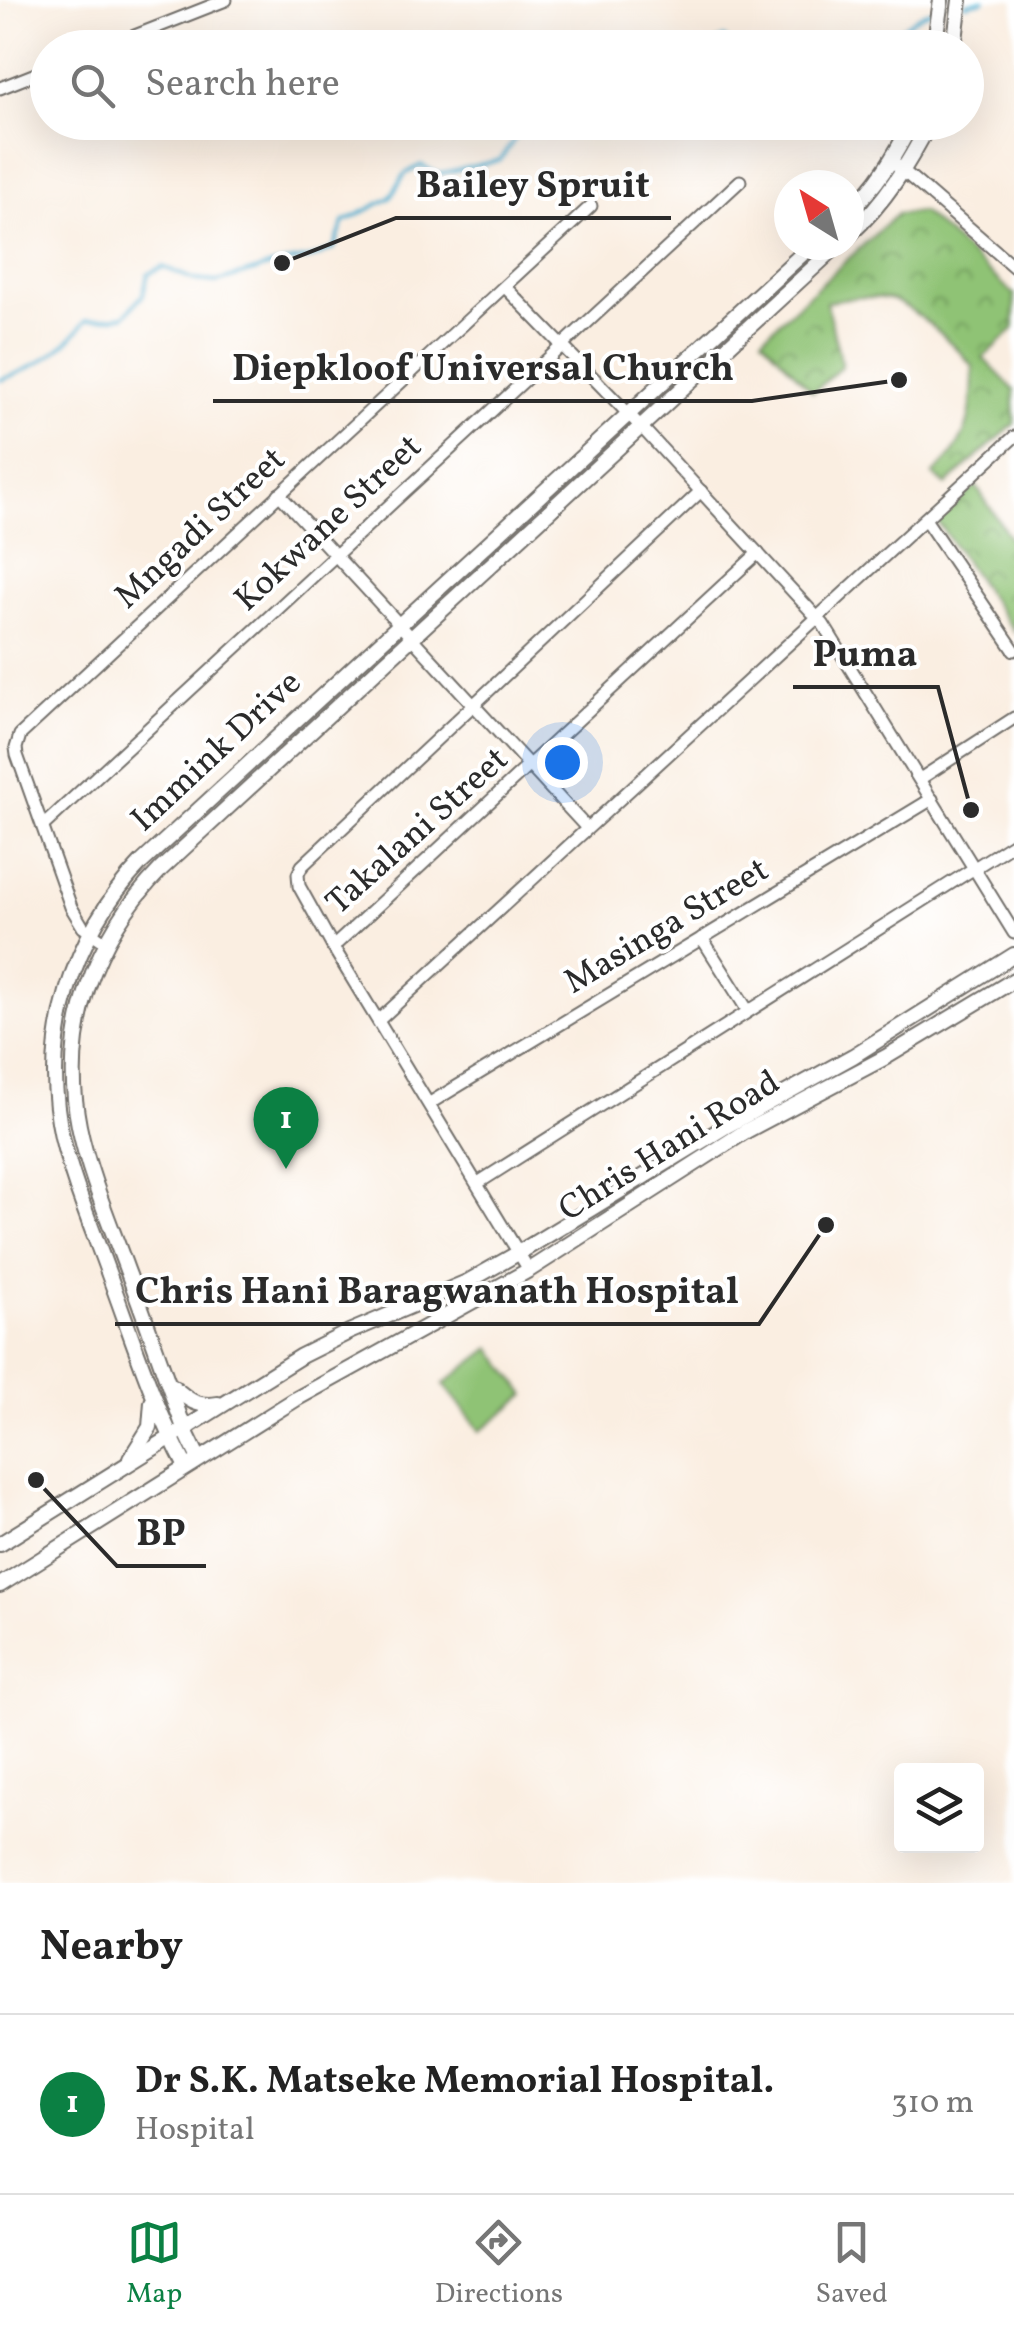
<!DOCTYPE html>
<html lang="en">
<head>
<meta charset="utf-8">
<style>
  body { margin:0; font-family:Vollkorn,serif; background:#f2f2f2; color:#222 }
  .controls { position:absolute; right:30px; bottom:30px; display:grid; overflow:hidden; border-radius:10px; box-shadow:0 10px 40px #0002 }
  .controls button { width:90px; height:90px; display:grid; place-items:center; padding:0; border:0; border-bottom:2px solid #e0e0e0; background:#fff; color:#222; font:50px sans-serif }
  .compass { position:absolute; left:774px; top:170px; width:90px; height:90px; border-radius:50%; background:#fff; box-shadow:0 10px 40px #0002; rotate:323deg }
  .you { position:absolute; left:562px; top:762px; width:35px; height:35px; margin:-25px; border:8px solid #fff; border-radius:50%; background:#1a73e8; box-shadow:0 0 0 15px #1a73e833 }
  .badge { display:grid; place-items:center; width:65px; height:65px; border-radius:50%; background:#0b8043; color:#fff; font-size:32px; font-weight:700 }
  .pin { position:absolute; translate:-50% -82px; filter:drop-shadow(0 2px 5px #0008) }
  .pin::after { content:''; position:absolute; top:52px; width:35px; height:30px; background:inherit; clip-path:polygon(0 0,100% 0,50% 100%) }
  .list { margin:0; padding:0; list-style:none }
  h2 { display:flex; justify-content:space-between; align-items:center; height:130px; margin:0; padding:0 40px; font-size:42px }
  h2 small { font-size:32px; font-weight:400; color:#767676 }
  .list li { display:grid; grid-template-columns:65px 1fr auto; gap:30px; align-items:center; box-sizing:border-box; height:180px; padding:0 40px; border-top:2px solid #e0e0e0 }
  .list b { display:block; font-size:38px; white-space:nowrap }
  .list p { margin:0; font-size:32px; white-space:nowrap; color:#767676 }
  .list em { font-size:32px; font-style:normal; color:#767676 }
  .icon { flex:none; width:55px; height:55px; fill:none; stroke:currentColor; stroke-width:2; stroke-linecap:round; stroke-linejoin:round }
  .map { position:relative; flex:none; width:1014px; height:1883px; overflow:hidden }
  .search { position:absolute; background:#fff; box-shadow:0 10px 40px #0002; left:30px; right:30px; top:30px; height:110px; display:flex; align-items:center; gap:25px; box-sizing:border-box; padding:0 35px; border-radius:55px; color:#767676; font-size:38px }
  .sheet { height:310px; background:#fff }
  nav { display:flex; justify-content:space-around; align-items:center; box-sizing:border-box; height:140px; border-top:2px solid #e0e0e0; background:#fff; font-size:28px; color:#767676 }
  nav a { display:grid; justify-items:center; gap:5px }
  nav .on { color:#0b8043 }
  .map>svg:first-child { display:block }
  .park { fill:url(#park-crowns); stroke:#5d7750; stroke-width:2.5 }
  .garden { fill:#8fc375; stroke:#5d7750; stroke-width:2.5 }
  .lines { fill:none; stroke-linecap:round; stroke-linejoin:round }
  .stream { stroke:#51afcf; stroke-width:4 }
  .minor-casing { stroke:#736f6b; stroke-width:15 }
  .major-casing { stroke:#736f6b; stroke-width:18 }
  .minor { stroke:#fff; stroke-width:11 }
  .major { stroke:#fff; stroke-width:14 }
  .labels { text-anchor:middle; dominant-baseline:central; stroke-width:8; stroke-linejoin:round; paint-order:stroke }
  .street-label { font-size:35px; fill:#2b2b2b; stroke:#fff }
  .leader { fill:none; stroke:#2b2b2b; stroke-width:4 }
  .callout-dot { fill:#2b2b2b; stroke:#fff; stroke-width:4 }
  .callout-label { font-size:38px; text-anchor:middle; font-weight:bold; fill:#2b2b2b; stroke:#fff; stroke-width:8; stroke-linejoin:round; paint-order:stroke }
</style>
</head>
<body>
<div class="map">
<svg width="1014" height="1883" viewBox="0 0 1014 1883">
  <defs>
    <pattern id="park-crowns" width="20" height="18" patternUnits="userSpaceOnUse" patternTransform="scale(2.5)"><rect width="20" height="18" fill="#8fc375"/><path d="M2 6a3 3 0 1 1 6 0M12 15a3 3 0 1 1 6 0" fill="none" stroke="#759f60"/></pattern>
  </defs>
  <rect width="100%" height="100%" fill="#fff"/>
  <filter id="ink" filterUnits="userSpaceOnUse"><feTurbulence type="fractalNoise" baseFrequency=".01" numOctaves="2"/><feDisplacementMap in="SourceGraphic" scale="20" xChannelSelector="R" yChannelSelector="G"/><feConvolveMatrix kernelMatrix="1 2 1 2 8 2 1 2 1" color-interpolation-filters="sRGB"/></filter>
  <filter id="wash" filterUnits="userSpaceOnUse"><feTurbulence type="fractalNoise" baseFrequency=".0048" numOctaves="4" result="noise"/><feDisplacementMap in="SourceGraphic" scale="40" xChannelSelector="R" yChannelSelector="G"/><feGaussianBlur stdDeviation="2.25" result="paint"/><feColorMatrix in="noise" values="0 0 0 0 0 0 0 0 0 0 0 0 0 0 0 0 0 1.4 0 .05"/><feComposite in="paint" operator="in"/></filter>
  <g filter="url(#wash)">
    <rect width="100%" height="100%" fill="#faeee1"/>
    <g class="park">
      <path d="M922,212L1014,294V329L983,358L1014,390V424L946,485L933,475C971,439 972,415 973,366C952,343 924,315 895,301C878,294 844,298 826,302L842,366L813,392L762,338L897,214Z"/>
      <path d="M976,486L1014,544V632L936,520Z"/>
    </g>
    <path class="garden" d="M491,1348L526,1395L480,1431L444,1384Z"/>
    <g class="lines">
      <g class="stream">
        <path d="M965,4L984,0"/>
        <path d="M709,48L724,38L734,48"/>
        <path d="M868,48C895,40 909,15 937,9"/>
        <path d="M0,380C35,368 66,350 86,320L124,316L143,295L148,274L163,267L195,280L217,282L282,263L315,257L334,248L344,222L390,198L405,174L421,165L438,174L500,160L519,133L541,122"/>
      </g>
    </g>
  </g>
  <g filter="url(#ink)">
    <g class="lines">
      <g class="minor-casing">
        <g id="minor">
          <path d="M104,48L226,0"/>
          <path d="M0,88L48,69"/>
          <path d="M892,161L1014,267"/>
          <path d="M505,287L647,433L823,624L1014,933"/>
          <path d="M279,494L586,827"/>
          <path d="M925,519L1014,650"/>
          <path d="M920,779L1014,718"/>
          <path d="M43,826L740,181"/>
          <path d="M702,938L748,1011"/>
          <path d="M105,942L83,927L71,907L17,755L16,748L20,735L591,206"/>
          <path d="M333,947L758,553"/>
          <path d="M379,1020L1014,437"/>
          <path d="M430,1103L932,799"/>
          <path d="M478,1183L1014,843"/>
          <path d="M529,1270L333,947L299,886L298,874L302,866L701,491"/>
        </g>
      </g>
      <g class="major-casing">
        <g id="major">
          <path d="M934,48L941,0"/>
          <path d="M954,48L960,0"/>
          <path d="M849,211C877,186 895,156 912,122"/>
          <path d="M849,235C885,202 908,165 930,122"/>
          <path d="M172,1386C187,1399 197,1408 218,1404"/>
          <path d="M130,1459L150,1427L152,1402"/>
          <path d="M199,1459L184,1428C165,1375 147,1322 127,1270C110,1223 89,1175 79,1126C60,1030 94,938 161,869L838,245"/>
          <path d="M186,1467C154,1406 133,1340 109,1275C93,1230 73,1184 62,1137C40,1038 72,935 142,862L812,245"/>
          <path d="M0,1544L301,1356L349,1332L467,1282L520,1252L728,1125L853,1056L1014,955"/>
          <path d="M0,1585L296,1399L529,1270L746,1131L886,1057L1014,980"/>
        </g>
      </g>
      <use href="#minor" class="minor"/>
      <use href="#major" class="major"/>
    </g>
  </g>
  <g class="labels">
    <g class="street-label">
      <text transform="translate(329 524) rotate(-43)">Kokwane Street</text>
      <text transform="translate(201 529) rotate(-43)">Mngadi Street</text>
      <text transform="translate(217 752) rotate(-43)">Immink Drive</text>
      <text transform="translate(418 832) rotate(-42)">Takalani Street</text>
      <text transform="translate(667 927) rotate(-31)">Masinga Street</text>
      <text transform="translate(670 1147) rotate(-32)">Chris Hani Road</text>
    </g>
  </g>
  <path class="leader" d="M282 263L396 218H671M899 380L752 401H213M971 810L938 687H793M826 1225L759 1324H115M36 1480L117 1566H206"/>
  <g class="callout-dot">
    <circle cx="282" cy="263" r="10"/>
    <circle cx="899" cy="380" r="10"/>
    <circle cx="971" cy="810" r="10"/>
    <circle cx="826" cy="1225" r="10"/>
    <circle cx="36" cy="1480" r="10"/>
  </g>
  <g class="callout-label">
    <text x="533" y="197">Bailey Spruit</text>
    <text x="483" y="380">Diepkloof Universal Church</text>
    <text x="865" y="666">Puma</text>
    <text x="437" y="1303">Chris Hani Baragwanath Hospital</text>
    <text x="161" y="1545">BP</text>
  </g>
</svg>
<div class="controls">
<button><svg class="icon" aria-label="layers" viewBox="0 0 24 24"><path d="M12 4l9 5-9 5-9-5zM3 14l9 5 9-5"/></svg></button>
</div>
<svg class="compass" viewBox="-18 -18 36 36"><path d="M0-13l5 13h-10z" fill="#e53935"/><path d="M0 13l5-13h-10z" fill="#767676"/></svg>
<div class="you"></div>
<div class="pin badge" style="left:286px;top:1169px">1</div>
<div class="search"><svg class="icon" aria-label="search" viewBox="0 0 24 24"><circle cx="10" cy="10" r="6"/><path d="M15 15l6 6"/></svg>Search here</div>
</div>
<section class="sheet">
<h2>Nearby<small></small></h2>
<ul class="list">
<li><span class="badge">1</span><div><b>Dr S.K. Matseke Memorial Hospital.</b><p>Hospital</p></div><em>310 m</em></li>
</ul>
</section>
<nav>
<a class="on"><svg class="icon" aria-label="map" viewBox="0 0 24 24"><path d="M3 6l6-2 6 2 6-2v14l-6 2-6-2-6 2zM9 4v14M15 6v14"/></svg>Map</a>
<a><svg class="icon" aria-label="directions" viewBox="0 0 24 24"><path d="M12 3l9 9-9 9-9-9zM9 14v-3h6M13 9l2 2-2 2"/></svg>Directions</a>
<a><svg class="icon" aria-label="saved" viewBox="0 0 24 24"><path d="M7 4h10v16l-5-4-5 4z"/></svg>Saved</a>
</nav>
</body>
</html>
